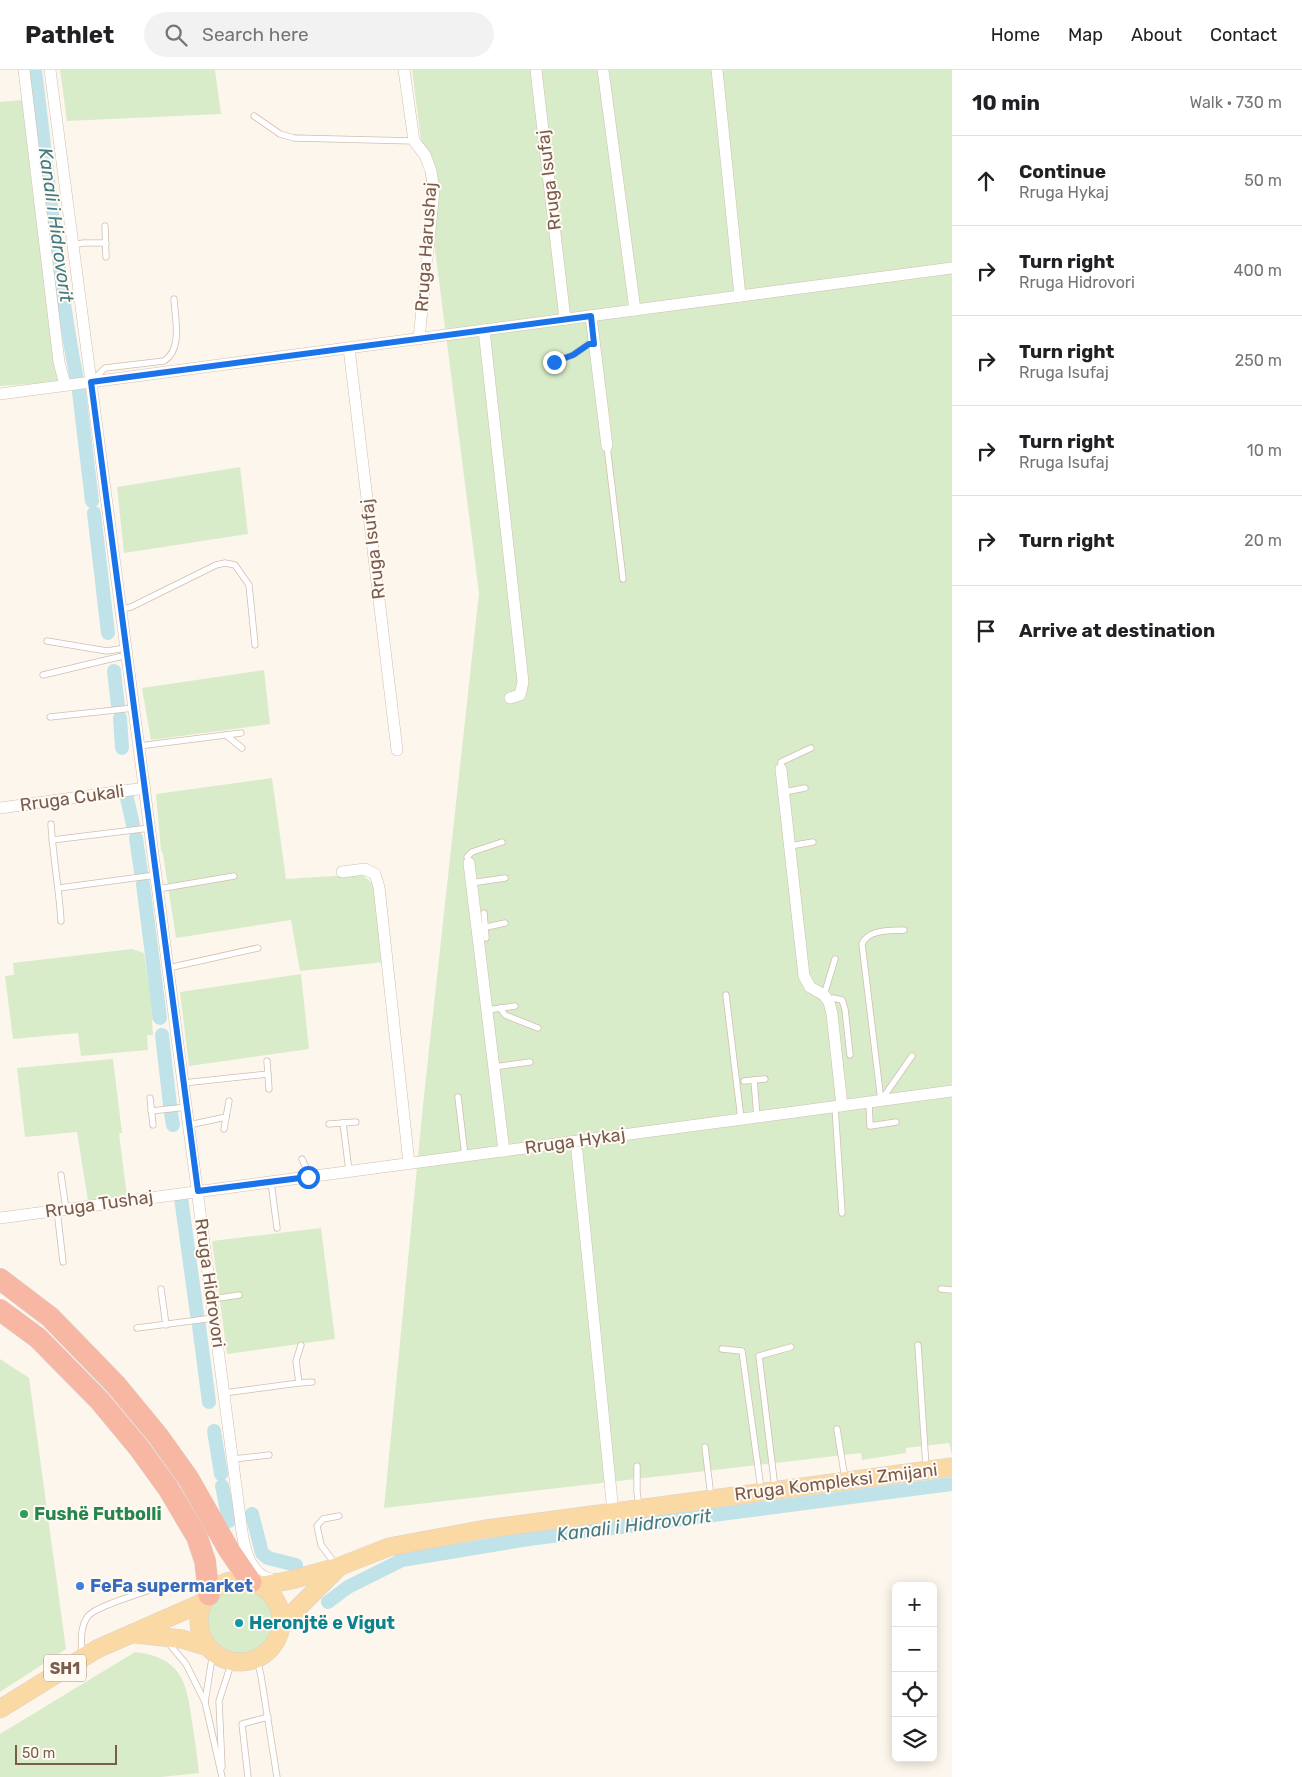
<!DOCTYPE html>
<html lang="en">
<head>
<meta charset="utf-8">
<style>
  body { margin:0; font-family:Rubik,sans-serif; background:#f2f2f2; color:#202124 }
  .controls { position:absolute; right:15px; bottom:15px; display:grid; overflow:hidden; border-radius:8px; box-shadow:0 2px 12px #0003 }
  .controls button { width:45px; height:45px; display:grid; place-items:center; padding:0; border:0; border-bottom:1px solid #e0e0e0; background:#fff; color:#202124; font:25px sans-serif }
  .scale { position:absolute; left:15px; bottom:12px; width:102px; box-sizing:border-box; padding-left:5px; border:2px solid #7a5c4d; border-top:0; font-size:14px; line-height:18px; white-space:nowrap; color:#7a5c4d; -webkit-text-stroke:4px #fffaf3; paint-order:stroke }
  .stop { position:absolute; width:15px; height:15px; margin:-11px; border:4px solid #1a73e8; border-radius:50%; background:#fff }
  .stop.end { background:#1a73e8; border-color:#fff; box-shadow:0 1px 5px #0008 }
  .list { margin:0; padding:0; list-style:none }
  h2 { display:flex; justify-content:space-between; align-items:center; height:65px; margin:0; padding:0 20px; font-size:21px }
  h2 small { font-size:16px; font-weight:400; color:#757577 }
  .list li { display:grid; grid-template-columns:32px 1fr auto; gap:15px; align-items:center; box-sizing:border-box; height:90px; padding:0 20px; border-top:1px solid #e0e0e0 }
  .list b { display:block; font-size:19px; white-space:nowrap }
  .list p { margin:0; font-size:16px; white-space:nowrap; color:#757577 }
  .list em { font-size:16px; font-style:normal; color:#757577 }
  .icon { flex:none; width:28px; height:28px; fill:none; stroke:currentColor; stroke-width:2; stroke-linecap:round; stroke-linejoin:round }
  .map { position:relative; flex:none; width:952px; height:1707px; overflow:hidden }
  header { display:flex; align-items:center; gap:30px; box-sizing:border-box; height:70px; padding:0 25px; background:#fff; border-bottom:1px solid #e0e0e0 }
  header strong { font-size:24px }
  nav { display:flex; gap:28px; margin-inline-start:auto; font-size:18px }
  .search { width:350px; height:45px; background:#f2f2f2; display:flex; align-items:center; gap:12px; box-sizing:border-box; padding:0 18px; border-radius:28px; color:#757577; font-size:19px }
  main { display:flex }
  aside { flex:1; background:#fff }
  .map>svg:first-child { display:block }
  .green { fill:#d8ecc9 }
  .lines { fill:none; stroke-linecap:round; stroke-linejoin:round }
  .canal { stroke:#bfe3e8; stroke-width:14 }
  .lane-casing { stroke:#d1beb0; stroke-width:7 }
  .street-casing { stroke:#d1beb0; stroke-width:12 }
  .primary-casing { stroke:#dad1cd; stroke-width:19 }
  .highway-casing { stroke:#dad1cd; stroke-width:22 }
  .lane { stroke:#fff; stroke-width:5.5 }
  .street { stroke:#fff; stroke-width:11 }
  .primary { stroke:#fbd9a5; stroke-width:18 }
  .highway { stroke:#f7b7a3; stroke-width:21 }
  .route { stroke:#1a73e8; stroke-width:6 }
  .leisure-dot { fill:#2e9e5b; stroke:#fffaf3; stroke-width:2 }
  .shop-dot { fill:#3f7fe0; stroke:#fffaf3; stroke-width:2 }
  .culture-dot { fill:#0f9aa8; stroke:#fffaf3; stroke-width:2 }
  .labels { text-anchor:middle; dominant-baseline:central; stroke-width:4; stroke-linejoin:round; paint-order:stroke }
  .shield { fill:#fffaf3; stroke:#a28b7f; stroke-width:1 }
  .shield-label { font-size:16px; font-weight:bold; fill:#7a5c4d }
  .street-label { font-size:18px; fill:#7a5c4d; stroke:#fffaf3 }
  .leisure-label { font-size:18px; font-weight:bold; fill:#27864d; stroke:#fffaf3; text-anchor:start }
  .shop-label { font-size:18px; font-weight:bold; fill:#366cbe; stroke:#fffaf3; text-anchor:start }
  .culture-label { font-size:18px; font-weight:bold; fill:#0d838f; stroke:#fffaf3; text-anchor:start }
  .water-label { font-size:19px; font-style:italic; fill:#437c86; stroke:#fffaf3 }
</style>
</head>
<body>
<header>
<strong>Pathlet</strong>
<div class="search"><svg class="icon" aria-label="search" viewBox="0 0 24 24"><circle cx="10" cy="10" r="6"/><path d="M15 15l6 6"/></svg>Search here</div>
<nav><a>Home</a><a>Map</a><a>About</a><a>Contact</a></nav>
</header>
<main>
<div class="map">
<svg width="952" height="1707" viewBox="0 0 952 1707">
  <rect width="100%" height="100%" fill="#fdf6ec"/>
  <g class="green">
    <path d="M60,0H215L221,44L67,51Z"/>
    <path d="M412,0H952V1385L949,1373L906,1378V1383L862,1390L861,1383L384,1438L423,1035L479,523Z"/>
    <path d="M23,30L33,126L38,143L58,312L0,316V32Z"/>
    <path d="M240,397L248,464L124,483L117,417Z"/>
    <path d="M264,600L270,654L151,670L142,618Z"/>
    <path d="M272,708L286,809L352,805L364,806L373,814L384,892L300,901L291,850L176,868L163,784L161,780L156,724Z"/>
    <path d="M132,879L144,883L154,949L152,951L153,965H147L148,980L81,986L78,963L13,969L5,906L14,905L13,893Z"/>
    <path d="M301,904L309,979L189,996L180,922Z"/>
    <path d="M113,989L122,1063H119L127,1127L88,1131L77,1062L25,1067L17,998Z"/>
    <path d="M321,1158L335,1269L227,1284L212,1171Z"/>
    <path d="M0,1289L29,1308L66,1579L0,1622Z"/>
    <circle cx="240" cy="1553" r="34"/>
    <path d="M135,1582C181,1587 187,1612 192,1652C195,1669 197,1686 199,1703L161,1707H0V1664Z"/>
  </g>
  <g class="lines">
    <g class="canal">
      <path d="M35,0C48,103 57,208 77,310"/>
      <path d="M79,322L92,431"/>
      <path d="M94,443L108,563"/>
      <path d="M114,601L118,636"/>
      <path d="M120,648L122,678"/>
      <path d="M127,728L133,755"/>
      <path d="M136,768L141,802"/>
      <path d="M143,814L160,948"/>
      <path d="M162,965L170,1035"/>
      <path d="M171,1043L173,1055"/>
      <path d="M181,1128L197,1244"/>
      <path d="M199,1256L209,1332"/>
      <path d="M214,1361L221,1404"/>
      <path d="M222,1416L229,1451"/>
      <path d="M252,1444L262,1483L268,1488L296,1495"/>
      <path d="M328,1532L348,1517L402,1490L529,1469L952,1414"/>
    </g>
    <g class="lane-casing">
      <g id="lane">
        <path d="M254,46L280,64L294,68L414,71"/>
        <path d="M105,156L106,187"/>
        <path d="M73,175L83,173H106"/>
        <path d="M553,292L573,285L589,274H594"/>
        <path d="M93,310L105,298L164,291C183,279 175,249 174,229"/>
        <path d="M607,376L623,509"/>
        <path d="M121,539L131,537L216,495L225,493L235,495L249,515L255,575"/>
        <path d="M47,571L107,581L126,578"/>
        <path d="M43,605L127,585"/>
        <path d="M50,647L134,638"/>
        <path d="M226,665L242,678"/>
        <path d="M139,676L241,663"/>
        <path d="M781,699V692L811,678"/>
        <path d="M784,722L805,718"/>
        <path d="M51,754C53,787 59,818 61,851"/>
        <path d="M52,770L150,758"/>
        <path d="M790,776L813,772"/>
        <path d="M469,793L467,787L472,782L502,772"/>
        <path d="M471,813L505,808"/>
        <path d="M59,818L156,805"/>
        <path d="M158,819L234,806"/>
        <path d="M484,843L486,868"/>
        <path d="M477,859L505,853"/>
        <path d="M168,898L258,878"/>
        <path d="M726,925L741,1049"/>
        <path d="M824,925L835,889"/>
        <path d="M829,932L833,928L842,930L845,939L850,985"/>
        <path d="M500,938L505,945L538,958"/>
        <path d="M487,940L515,936"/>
        <path d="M267,991L269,1019"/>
        <path d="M494,997L530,992"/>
        <path d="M754,1010L757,1047"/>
        <path d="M744,1011L765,1009"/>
        <path d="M183,1013L268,1004"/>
        <path d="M458,1027L465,1086"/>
        <path d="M150,1028L153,1055"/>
        <path d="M882,1029L912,986"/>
        <path d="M881,1031L862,874C868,859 890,861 904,860"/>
        <path d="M869,1032L870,1056L896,1052"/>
        <path d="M835,1037L842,1143"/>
        <path d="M151,1041L187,1037"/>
        <path d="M343,1053L349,1101"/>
        <path d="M329,1054L356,1052"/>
        <path d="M189,1055L226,1047"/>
        <path d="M224,1059L229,1031"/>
        <path d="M302,1089L307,1100L308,1107"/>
        <path d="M61,1105L66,1139"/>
        <path d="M271,1112L277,1158"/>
        <path d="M57,1140L63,1192"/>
        <path d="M161,1219L166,1255"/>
        <path d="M941,1219L952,1220"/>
        <path d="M212,1229L239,1225"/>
        <path d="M137,1258L214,1248"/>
        <path d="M918,1275L926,1397"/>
        <path d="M722,1279L742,1281L761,1419"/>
        <path d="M299,1313L312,1312"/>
        <path d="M224,1323L299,1313L296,1291L301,1275"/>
        <path d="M837,1359L845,1409"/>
        <path d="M705,1377L711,1427"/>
        <path d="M233,1389L269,1385"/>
        <path d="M637,1396V1422L639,1436"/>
        <path d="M775,1418L759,1286L791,1277"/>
        <path d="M337,1496L321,1475L317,1456L323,1449L339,1446"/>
        <path d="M166,1570L186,1594L205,1632L222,1707"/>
        <path d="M82,1584C81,1571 80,1557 88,1546C96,1536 143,1523 158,1517"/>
        <path d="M257,1589L261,1606L277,1707"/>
        <path d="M205,1632L213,1582"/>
        <path d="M222,1697L219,1631L232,1591"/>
        <path d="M248,1707L242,1654L268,1647"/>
      </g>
    </g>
    <g class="street-casing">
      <g id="street">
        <path d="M24,0L59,292L65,315"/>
        <path d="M50,0L242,1462C244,1476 249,1498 263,1506C267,1509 273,1509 278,1510"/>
        <path d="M404,0L414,71L425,85L431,101L434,120L419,269"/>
        <path d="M536,0L565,249"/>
        <path d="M603,0L635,240"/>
        <path d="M717,0L740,226"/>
        <path d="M591,246L607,376"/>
        <path d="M484,260L523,612L520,625L510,628"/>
        <path d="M349,278L397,680"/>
        <path d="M0,324L952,198"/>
        <path d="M781,699L804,906L810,917L824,925L829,932L832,944L842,1036"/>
        <path d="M0,738L145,718"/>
        <path d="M469,793L504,1081"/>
        <path d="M342,802L365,799L375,804L379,817L409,1093"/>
        <path d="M577,1082L613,1442"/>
        <path d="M0,1148L952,1021"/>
      </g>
    </g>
    <g class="primary-casing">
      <g id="primary">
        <circle cx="240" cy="1551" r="41"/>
        <path d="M260,1516L291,1510L338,1497L389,1477L486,1459L952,1397"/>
        <path d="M280,1556L338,1498"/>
        <path d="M136,1564L182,1569L208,1577"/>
        <path d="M0,1639L97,1579L204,1532"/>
      </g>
    </g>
    <g class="highway-casing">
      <g id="highway">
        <path d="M0,1209L50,1247L116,1315L158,1366L188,1408L229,1480L251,1512"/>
        <path d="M0,1240L38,1268L100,1331L139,1378L168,1418L197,1467L205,1491L209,1525"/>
      </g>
    </g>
    <use href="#lane" class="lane"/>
    <use href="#street" class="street"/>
    <use href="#primary" class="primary"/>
    <use href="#highway" class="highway"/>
  </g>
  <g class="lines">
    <path class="route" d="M308,1107L198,1121L91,312L591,246L594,274H589L573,285L554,292"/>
  </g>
  <circle class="leisure-dot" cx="24" cy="1444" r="5"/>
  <circle class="shop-dot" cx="80" cy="1516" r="5"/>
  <circle class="culture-dot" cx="239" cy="1553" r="5"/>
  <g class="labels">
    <rect class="shield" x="44" y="1584.5" width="42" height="27" rx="4"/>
    <g class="shield-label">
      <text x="65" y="1598">SH1</text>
    </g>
    <g class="street-label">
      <text transform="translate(549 110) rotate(-97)">Rruga Isufaj</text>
      <text transform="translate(426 177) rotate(-86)">Rruga Harushaj</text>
      <text transform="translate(373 479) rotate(-97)">Rruga Isufaj</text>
      <text transform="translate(72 728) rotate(-8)">Rruga Cukali</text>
      <text transform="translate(575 1071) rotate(-8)">Rruga Hykaj</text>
      <text transform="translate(99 1134) rotate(-8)">Rruga Tushaj</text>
      <text transform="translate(210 1213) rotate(82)">Rruga Hidrovori</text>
      <text transform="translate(836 1412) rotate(-7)">Rruga Kompleksi Zmijani</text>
    </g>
    <g class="leisure-label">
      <text x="34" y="1444">Fushë Futbolli</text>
    </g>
    <g class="shop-label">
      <text x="90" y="1516">FeFa supermarket</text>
    </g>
    <g class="culture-label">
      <text x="249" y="1553">Heronjtë e Vigut</text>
    </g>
    <g class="water-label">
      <text transform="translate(56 155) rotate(82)">Kanali i Hidrovorit</text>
      <text transform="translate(634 1455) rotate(-7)">Kanali i Hidrovorit</text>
    </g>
  </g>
</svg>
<div class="controls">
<button>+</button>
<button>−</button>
<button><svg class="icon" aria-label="locate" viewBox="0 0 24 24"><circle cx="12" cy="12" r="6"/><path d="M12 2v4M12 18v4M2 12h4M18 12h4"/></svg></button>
<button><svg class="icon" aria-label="layers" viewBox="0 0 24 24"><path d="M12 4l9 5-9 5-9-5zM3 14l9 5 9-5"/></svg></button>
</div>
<div class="scale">50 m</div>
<div class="stop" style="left:308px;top:1107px"></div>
<div class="stop end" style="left:554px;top:292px"></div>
</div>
<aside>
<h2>10 min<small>Walk · 730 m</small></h2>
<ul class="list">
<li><svg class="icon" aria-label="ahead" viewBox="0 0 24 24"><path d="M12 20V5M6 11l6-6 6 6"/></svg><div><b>Continue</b><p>Rruga Hykaj</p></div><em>50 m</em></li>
<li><svg class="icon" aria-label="right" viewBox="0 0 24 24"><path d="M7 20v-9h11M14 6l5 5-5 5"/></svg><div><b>Turn right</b><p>Rruga Hidrovori</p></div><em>400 m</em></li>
<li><svg class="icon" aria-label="right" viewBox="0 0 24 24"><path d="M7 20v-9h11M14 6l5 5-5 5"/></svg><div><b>Turn right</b><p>Rruga Isufaj</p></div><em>250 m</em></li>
<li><svg class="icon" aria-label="right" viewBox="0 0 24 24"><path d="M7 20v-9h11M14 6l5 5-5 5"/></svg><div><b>Turn right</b><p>Rruga Isufaj</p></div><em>10 m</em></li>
<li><svg class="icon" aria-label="right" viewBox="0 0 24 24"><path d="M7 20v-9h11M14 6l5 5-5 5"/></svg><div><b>Turn right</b></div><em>20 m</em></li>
<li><svg class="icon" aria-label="arrive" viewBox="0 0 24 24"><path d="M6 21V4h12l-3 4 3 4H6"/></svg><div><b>Arrive at destination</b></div></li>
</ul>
</aside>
</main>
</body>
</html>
